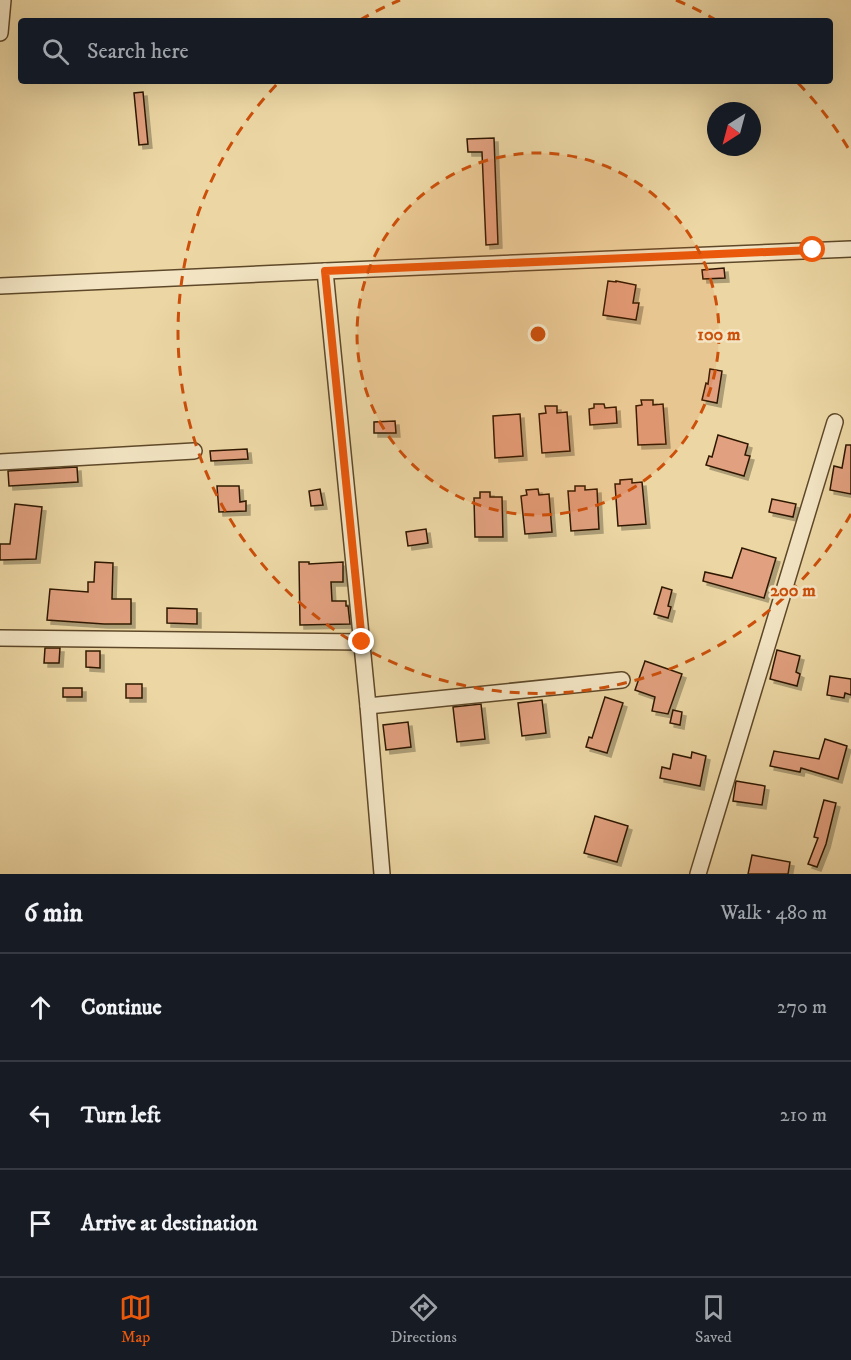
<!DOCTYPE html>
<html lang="en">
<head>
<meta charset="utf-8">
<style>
  body { margin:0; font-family:"IM FELL DW Pica",serif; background:#20242c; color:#f1f3f6 }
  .compass { position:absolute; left:707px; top:102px; width:54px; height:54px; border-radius:50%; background:#171b24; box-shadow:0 6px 24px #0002; rotate:216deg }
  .stop { position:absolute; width:18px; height:18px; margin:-14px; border:4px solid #ea580c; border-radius:50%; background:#fff }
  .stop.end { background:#ea580c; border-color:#fff; box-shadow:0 2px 6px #0008 }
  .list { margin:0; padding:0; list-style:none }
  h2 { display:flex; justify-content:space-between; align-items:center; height:78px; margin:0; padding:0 24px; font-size:26px }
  h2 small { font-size:20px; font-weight:400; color:#9ea1a6 }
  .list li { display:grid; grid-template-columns:39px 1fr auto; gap:18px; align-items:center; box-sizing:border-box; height:108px; padding:0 24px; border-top:2px solid #363941 }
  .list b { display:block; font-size:22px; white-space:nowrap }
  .list em { font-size:20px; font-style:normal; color:#9ea1a6 }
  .icon { flex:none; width:33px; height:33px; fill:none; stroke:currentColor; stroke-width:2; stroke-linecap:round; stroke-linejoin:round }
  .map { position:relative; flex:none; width:851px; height:874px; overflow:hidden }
  .search { position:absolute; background:#171b24; box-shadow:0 6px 24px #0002; left:18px; right:18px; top:18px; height:66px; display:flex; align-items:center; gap:15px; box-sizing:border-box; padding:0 21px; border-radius:6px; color:#9ea1a6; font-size:22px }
  .sheet { height:402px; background:#171b24 }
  nav { display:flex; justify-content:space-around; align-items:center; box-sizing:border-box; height:84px; border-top:2px solid #363941; background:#171b24; font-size:16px; color:#9ea1a6 }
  nav a { display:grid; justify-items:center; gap:3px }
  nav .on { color:#ea580c }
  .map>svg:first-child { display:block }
  .building { fill:#e1a07f; stroke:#2e1900; stroke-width:1.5; filter:url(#shadow) }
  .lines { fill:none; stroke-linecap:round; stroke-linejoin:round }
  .street-casing { stroke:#5e4829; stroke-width:18 }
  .street { stroke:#f3e5c4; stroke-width:15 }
  .route { stroke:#ea580c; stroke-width:8 }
  .ring { fill:none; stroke:#cc4f0a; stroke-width:3; stroke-dasharray:10 8 }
  .centre { fill:#cc4f0a; stroke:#f3e5c4; stroke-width:3 }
  .ring-label { font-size:18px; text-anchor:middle; font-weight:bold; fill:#cc4f0a; stroke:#f3e5c4; stroke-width:5; stroke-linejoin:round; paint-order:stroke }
</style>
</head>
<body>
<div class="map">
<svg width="851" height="874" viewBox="0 0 851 874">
  <defs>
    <filter id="shadow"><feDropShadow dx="4" dy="4" stdDeviation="0" flood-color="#0004"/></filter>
  </defs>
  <rect width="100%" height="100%" fill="#ecd7a4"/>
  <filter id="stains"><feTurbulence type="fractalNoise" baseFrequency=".00333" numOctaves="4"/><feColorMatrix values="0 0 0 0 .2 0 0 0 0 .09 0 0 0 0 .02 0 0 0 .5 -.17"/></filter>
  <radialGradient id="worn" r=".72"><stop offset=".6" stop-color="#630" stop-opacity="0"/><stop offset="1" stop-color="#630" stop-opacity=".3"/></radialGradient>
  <g class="building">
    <path d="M143,92L148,144L139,145L134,93Z"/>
    <path d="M494,138L498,244L486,245L482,152H468L467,139Z"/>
    <path d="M724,268L725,278L703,279L702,270Z"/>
    <path d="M608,281L616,282V281L636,285L633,303H639L636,320L603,315Z"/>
    <path d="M710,369L722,371L717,403L702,400L706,383L708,384Z"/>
    <path d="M641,400H653V405L663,404L666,444L638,445L636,406L642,405Z"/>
    <path d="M594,404H604L605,408L616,407L617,423L590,425L589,409L594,408Z"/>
    <path d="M545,406H557V413L567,412L570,451L542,453L539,414L546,413Z"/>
    <path d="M520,414L523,456L495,458L493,416Z"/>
    <path d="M395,421L396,433H374V422Z"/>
    <path d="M718,435L748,444L745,455L750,456L744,476L706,465L709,456L712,457Z"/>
    <path d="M846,445H851V494L830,490L834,466L842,468Z"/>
    <path d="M247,449L248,459L211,461L210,451Z"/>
    <path d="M77,467L78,482L9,486L8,471Z"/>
    <path d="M632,479V483L642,482L646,524L618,526L615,484H620V480Z"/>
    <path d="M217,486H239L240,502L246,501V511L219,512Z"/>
    <path d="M575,486H585V490L597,489L599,529L571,531L568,491H575Z"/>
    <path d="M320,489L323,505L311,506L309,491Z"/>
    <path d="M538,489L539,495L549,494L552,532L525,534L521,496L527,495L526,490Z"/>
    <path d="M480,492H490V497H502L503,537H475L474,498H480Z"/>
    <path d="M772,499L796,504L793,517L769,512Z"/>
    <path d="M15,504L42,507L36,559L0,560V544H10Z"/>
    <path d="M426,529L428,543L408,546L406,532Z"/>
    <path d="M742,548L776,558L764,598L703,581L705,572L732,578Z"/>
    <path d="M95,562L113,563L112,599H131V624H104L47,620L50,589L88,592V582H94Z"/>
    <path d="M299,562H309V564L343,562V582H331L332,601H346V606H348L350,624L300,625Z"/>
    <path d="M662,587L672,590L668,606L671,607L668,618L654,614Z"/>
    <path d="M167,608L197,609V624L167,623Z"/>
    <path d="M45,648H60L59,663H44Z"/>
    <path d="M777,650L800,656L796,672L800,674L797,686L770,679Z"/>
    <path d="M86,651H100V668L86,667Z"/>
    <path d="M645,661L682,674L668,714L652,711L655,697L635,690Z"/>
    <path d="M830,676L851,679V695L845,693L844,698L827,695Z"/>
    <rect x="126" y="684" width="16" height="14"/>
    <rect x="63" y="688" width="19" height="9"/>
    <path d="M605,697L623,703L607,753L586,747L589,737L592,738Z"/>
    <path d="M542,700L546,733L522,736L518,703Z"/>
    <path d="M481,704L485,739L457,742L453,707Z"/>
    <path d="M673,710L682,712L680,725L670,723Z"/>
    <path d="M408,722L411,747L386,750L383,725Z"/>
    <path d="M825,739L847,746L838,779L801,768L800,772L770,766L774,751L819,759Z"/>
    <path d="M692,752L706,756L700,786L660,778L662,767L670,769L673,754L691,758Z"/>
    <path d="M736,781L765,786L762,805L733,801Z"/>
    <path d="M824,800L836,803L826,844L817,867L808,864L818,838L814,837Z"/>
    <path d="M595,816L628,826L617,862L584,853Z"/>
    <path d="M752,855L790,862L788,874H748Z"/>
  </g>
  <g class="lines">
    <g class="street-casing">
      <g id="street">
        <path d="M0,33L3,0"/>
        <path d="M325,271L368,706L382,874"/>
        <path d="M0,286L325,271L851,249"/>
        <path d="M0,462L194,451"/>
        <path d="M0,638L362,642"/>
        <path d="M368,706L622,680"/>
        <path d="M698,874L835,422"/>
      </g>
    </g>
    <use href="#street" class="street"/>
  </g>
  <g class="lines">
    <path class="route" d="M362,642L325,271L813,250"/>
  </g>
  <circle cx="538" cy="334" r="181" fill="#cc4f0a" fill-opacity=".12"/>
  <g class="ring">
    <circle cx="538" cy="334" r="181"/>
    <path d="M851 514A361 361 0 1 1 278 83M360 20A361 361 0 0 1 400 0M676 0A361 361 0 0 1 716 20M798 83A361 361 0 0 1 851 153"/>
  </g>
  <circle cx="538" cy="334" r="9" class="centre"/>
  <g class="ring-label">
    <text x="719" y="340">100 m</text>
    <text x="793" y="596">200 m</text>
  </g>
  <rect width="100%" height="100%" filter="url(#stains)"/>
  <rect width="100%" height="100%" fill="url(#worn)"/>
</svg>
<svg class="compass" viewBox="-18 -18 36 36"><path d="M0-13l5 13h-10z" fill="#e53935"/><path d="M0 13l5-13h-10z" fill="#9ea1a6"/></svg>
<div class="stop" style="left:813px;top:250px"></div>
<div class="stop end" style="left:362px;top:642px"></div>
<div class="search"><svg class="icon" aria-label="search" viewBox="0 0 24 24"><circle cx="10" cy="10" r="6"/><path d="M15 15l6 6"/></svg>Search here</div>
</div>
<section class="sheet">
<h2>6 min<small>Walk · 480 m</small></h2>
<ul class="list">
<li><svg class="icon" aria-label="ahead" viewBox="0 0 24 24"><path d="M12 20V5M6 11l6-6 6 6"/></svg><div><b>Continue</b></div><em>270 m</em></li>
<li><svg class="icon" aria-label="left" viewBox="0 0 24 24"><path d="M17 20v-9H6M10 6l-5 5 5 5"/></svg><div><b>Turn left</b></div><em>210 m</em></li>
<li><svg class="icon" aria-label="arrive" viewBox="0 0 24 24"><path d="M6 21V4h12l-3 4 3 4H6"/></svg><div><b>Arrive at destination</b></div></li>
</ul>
</section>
<nav>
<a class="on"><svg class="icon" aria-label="map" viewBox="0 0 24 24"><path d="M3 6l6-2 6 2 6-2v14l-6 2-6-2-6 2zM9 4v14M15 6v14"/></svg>Map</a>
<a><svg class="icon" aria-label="directions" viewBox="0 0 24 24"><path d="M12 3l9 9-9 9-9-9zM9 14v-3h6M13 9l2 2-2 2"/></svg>Directions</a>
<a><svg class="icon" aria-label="saved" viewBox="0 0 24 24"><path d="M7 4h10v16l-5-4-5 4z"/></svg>Saved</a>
</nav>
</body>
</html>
